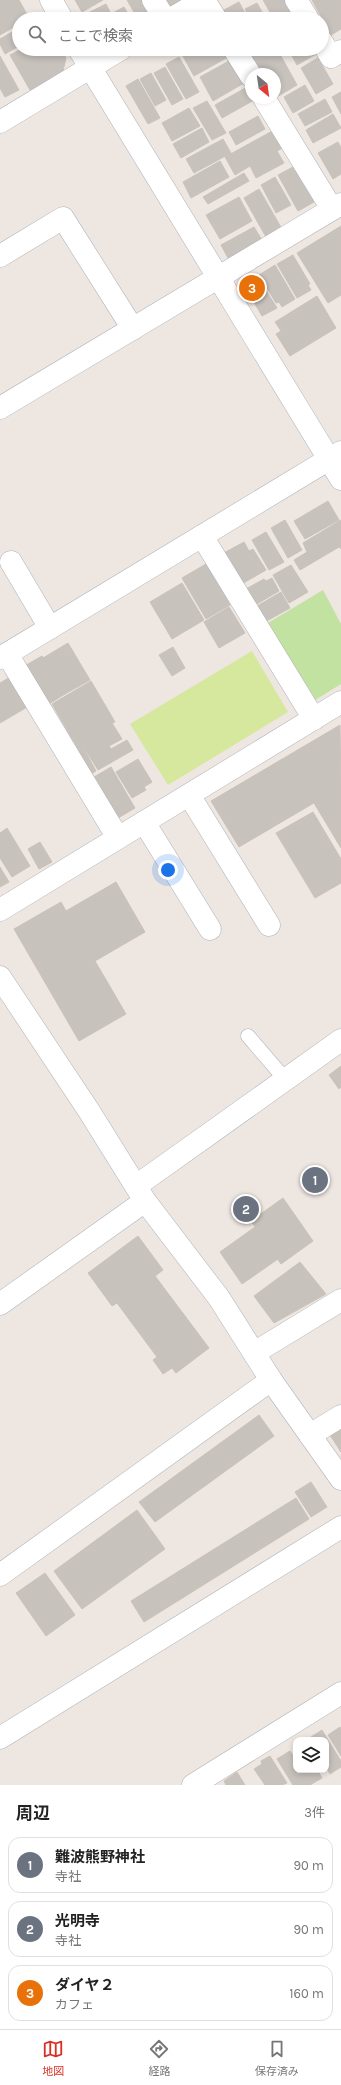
<!DOCTYPE html>
<html lang="ja">
<head>
<meta charset="utf-8">
<style>
  body { margin:0; font-family:Karla,"Noto Sans JP",sans-serif; background:#f6f6f6; color:#222 }
  .controls { position:absolute; right:12px; bottom:12px; display:grid; overflow:hidden; border-radius:8px; box-shadow:0 2px 6px #0003 }
  .controls button { width:36px; height:36px; display:grid; place-items:center; padding:0; border:0; border-bottom:1px solid #e0e0e0; background:#fff; color:#222; font:20px sans-serif }
  .compass { position:absolute; left:245px; top:68px; width:36px; height:36px; border-radius:50%; background:#fff; box-shadow:0 2px 6px #0003; rotate:151deg }
  .you { position:absolute; left:168px; top:870px; width:14px; height:14px; margin:-10px; border:3px solid #fff; border-radius:50%; background:#1a73e8; box-shadow:0 0 0 6px #1a73e833 }
  .badge { display:grid; place-items:center; width:26px; height:26px; border-radius:50%; background:#d93025; color:#fff; font-size:13px; font-weight:700 }
  .pin { position:absolute; translate:-50% -50%; border:2px solid #fff; box-shadow:0 1px 4px #0006 }
  .list { margin:0; padding:0; list-style:none }
  h2 { display:flex; justify-content:space-between; align-items:center; height:52px; margin:0; padding:0 16px; font-size:17px }
  h2 small { font-size:13px; font-weight:400; color:#767676 }
  .list li { display:grid; grid-template-columns:26px 1fr auto; gap:12px; align-items:center; box-sizing:border-box; height:56px; margin:0 8px 8px; padding:0 8px; border:1px solid #e0e0e0; border-radius:12px }
  .list b { display:block; font-size:15px; white-space:nowrap }
  .list p { margin:0; font-size:13px; white-space:nowrap; color:#767676 }
  .list em { font-size:13px; font-style:normal; color:#767676 }
  .icon { flex:none; width:22px; height:22px; fill:none; stroke:currentColor; stroke-width:2; stroke-linecap:round; stroke-linejoin:round }
  .map { position:relative; flex:none; width:341px; height:1785px; overflow:hidden }
  .search { position:absolute; background:#fff; box-shadow:0 2px 6px #0003; left:12px; right:12px; top:12px; height:44px; display:flex; align-items:center; gap:10px; box-sizing:border-box; padding:0 14px; border-radius:22px; color:#767676; font-size:15px }
  .sheet { height:244px; background:#fff }
  nav { display:flex; justify-content:space-around; align-items:center; box-sizing:border-box; height:56px; border-top:1px solid #e0e0e0; background:#fff; font-size:11px; color:#767676 }
  nav a { display:grid; justify-items:center; gap:2px }
  nav .on { color:#d93025 }
  .map>svg:first-child { display:block }
  .green { fill:#c2e2a1 }
  .pitch { fill:#d5e89d }
  .building { fill:#c7c2bc; stroke:#cac2ba }
  .lines { fill:none; stroke-linecap:round; stroke-linejoin:round }
  .service-casing { stroke:#aeb2b9; stroke-width:15 }
  .minor-casing { stroke:#aeb2b9; stroke-width:23 }
  .tertiary-casing { stroke:#aeb2b9; stroke-width:23 }
  .service { stroke:#fff; stroke-width:14 }
  .minor { stroke:#fff; stroke-width:22 }
  .tertiary { stroke:#fff; stroke-width:22 }
</style>
</head>
<body>
<div class="map">
<svg width="341" height="1785" viewBox="0 0 341 1785">
  <rect width="100%" height="100%" fill="#eee6e1"/>
  <path class="green" d="M323,590L341,624V684L312,702L263,626Z"/>
  <path class="pitch" d="M252,651L288,712L168,785L130,724Z"/>
  <g class="building">
    <path d="M0,0H19L29,18L19,19V24L0,35Z"/>
    <path d="M75,0H103L82,12Z"/>
    <path d="M127,0H145L153,19H138Z"/>
    <path d="M163,0H182L168,8Z"/>
    <path d="M263,0H287L295,13L285,19H274Z"/>
    <path d="M312,0H341V29L331,35Z"/>
    <path d="M239,2L248,19H227L222,11Z"/>
    <path d="M257,3L266,19H251L245,9Z"/>
    <path d="M106,4L111,14L124,7L131,19H89L86,14Z"/>
    <path d="M19,28V46L5,54L0,44V39Z"/>
    <path d="M22,49H61L66,58L63,71L30,90L10,55Z"/>
    <path d="M179,49H224L228,57L194,76Z"/>
    <path d="M245,49H277L297,85L275,98V74H259Z"/>
    <path d="M288,49H313L316,54L297,65Z"/>
    <path d="M0,56L19,90L5,97L0,88Z"/>
    <path d="M179,57L199,92L186,99L166,64Z"/>
    <path d="M318,58L333,84L316,94L301,68Z"/>
    <path d="M231,60L244,83L213,101L200,77Z"/>
    <path d="M165,67L183,99L172,105L154,73Z"/>
    <path d="M151,73L166,100L155,106L140,79Z"/>
    <path d="M138,79L160,118L148,124L126,86Z"/>
    <path d="M305,85L314,101L293,113L284,97Z"/>
    <path d="M249,86L251,90V98L256,99L222,118L215,105Z"/>
    <path d="M341,92V114L332,97Z"/>
    <path d="M325,99L332,112L305,126L298,114Z"/>
    <path d="M207,101L226,133L212,140L193,108Z"/>
    <path d="M189,108L200,126L172,141L162,123Z"/>
    <path d="M333,114L341,128L313,143L306,130Z"/>
    <path d="M258,116L265,129L236,145L229,132Z"/>
    <path d="M202,128L209,142L181,158L173,144Z"/>
    <path d="M276,129L286,146L277,151L284,163L256,178L250,166L235,175L225,157Z"/>
    <path d="M223,139L231,153L194,173L186,159Z"/>
    <path d="M338,142L341,148V174L333,179L318,153Z"/>
    <path d="M220,161L229,177L191,198L183,182Z"/>
    <path d="M293,167L314,202L298,211L278,175Z"/>
    <path d="M244,173L249,181L208,204L203,197Z"/>
    <path d="M275,177L291,205L276,213L261,185Z"/>
    <path d="M259,189L282,229L266,237L244,198Z"/>
    <path d="M239,197L252,221L220,239L206,215Z"/>
    <path d="M341,226V295L328,303L297,253Z"/>
    <path d="M254,227L262,240L228,258L221,245Z"/>
    <path d="M293,255L310,284L308,285L311,290L297,298L277,264Z"/>
    <path d="M275,265L295,299L282,307L279,302L276,303L259,275Z"/>
    <path d="M258,278L277,308L262,316L245,287Z"/>
    <path d="M317,296L336,328L290,356L276,334L281,331L275,322Z"/>
    <path d="M328,501L339,520L305,539L294,521Z"/>
    <path d="M285,520L302,550L288,558L271,528Z"/>
    <path d="M341,520V549L339,547L300,570L294,560L307,552L303,543Z"/>
    <path d="M266,532L284,562L269,570L252,540Z"/>
    <path d="M244,542L249,551L253,549L266,570L240,585L222,554Z"/>
    <path d="M206,564L230,605L206,619L182,578Z"/>
    <path d="M291,565L308,592L289,603L273,575Z"/>
    <path d="M272,578L279,591L255,605L246,589L264,579L266,581Z"/>
    <path d="M182,583L204,620L172,639L150,602Z"/>
    <path d="M281,592L290,608L261,624L252,609Z"/>
    <path d="M229,607L245,633L219,648L204,622Z"/>
    <path d="M68,643L90,680L65,694L43,658Z"/>
    <path d="M173,647L185,668L172,676L159,655Z"/>
    <path d="M42,656L65,694L44,707L21,668Z"/>
    <path d="M12,676L29,706L0,723V683Z"/>
    <path d="M91,681L115,722L112,723L122,739L109,746L111,749L127,740L133,750L98,770L83,746L78,749L52,704Z"/>
    <path d="M340,725L341,787L239,847L211,801Z"/>
    <path d="M83,747L96,771L85,777L71,754Z"/>
    <path d="M138,759L152,782L144,787L146,790L132,798L116,772Z"/>
    <path d="M111,767L135,808L113,821L89,780Z"/>
    <path d="M341,787V848L314,803Z"/>
    <path d="M313,812L341,859V883L315,898L276,833Z"/>
    <path d="M7,828L30,866L12,877L0,858V833Z"/>
    <path d="M40,842L52,862L39,869L28,849Z"/>
    <path d="M0,867L9,882L0,887Z"/>
    <path d="M116,882L145,932L95,961L126,1014L79,1041L14,929L61,902L66,911Z"/>
    <path d="M341,1066V1087L339,1089L329,1075Z"/>
    <path d="M283,1198L313,1241L281,1264L251,1221Z"/>
    <path d="M255,1227L278,1259L242,1284L220,1252Z"/>
    <path d="M138,1236L163,1270L155,1276L209,1348L176,1373L172,1368L163,1374L153,1360L157,1357L117,1303L112,1306L88,1273Z"/>
    <path d="M300,1262L326,1294L274,1323L254,1296Z"/>
    <path d="M259,1415L274,1436L155,1522L139,1502Z"/>
    <path d="M341,1428V1452L330,1435Z"/>
    <path d="M311,1482L327,1507L311,1517L295,1492Z"/>
    <path d="M296,1498L309,1519L144,1622L131,1601Z"/>
    <path d="M137,1510L165,1549L82,1609L54,1571Z"/>
    <path d="M45,1573L75,1615L46,1636L16,1593Z"/>
    <path d="M340,1727L341,1729V1756L328,1735Z"/>
    <path d="M322,1730L341,1761V1767L330,1774L326,1767V1740L308,1739Z"/>
    <path d="M290,1751L294,1757L296,1756V1770H317L322,1778L310,1785H293L277,1759Z"/>
    <path d="M270,1756L287,1783L282,1785H265L254,1769L262,1764L261,1761Z"/>
    <path d="M237,1772L245,1785H226L224,1781Z"/>
  </g>
  <g class="lines">
    <g class="service-casing">
      <path id="service" d="M248,1036L285,1079"/>
    </g>
    <g class="minor-casing">
      <g id="minor">
        <path d="M51,0L62,19"/>
        <path d="M153,0L165,19"/>
        <path d="M204,0L216,19"/>
        <path d="M296,0L308,19"/>
        <path d="M171,19L203,0"/>
        <path d="M322,42L331,57L341,51"/>
        <path d="M79,49L341,479"/>
        <path d="M234,49L251,76"/>
        <path d="M264,98L332,209"/>
        <path d="M0,122L121,49"/>
        <path d="M0,256L63,218L133,329"/>
        <path d="M0,408L341,204"/>
        <path d="M202,536L314,719"/>
        <path d="M11,562L50,628"/>
        <path d="M7,654L118,838"/>
        <path d="M0,658L341,452"/>
        <path d="M189,795L269,925"/>
        <path d="M144,822L210,929"/>
        <path d="M0,910L341,702"/>
        <path d="M0,977L89,1111L145,1201L219,1298L271,1380L341,1479"/>
        <path d="M136,1186L341,1040"/>
        <path d="M254,1353L341,1300"/>
        <path d="M310,1435L341,1416"/>
        <path d="M0,1575L271,1380"/>
        <path d="M0,1738L341,1527"/>
        <path d="M193,1785L341,1693"/>
      </g>
    </g>
    <g class="tertiary-casing">
      <path id="tertiary" d="M0,1304L145,1201"/>
    </g>
    <use href="#service" class="service"/>
    <use href="#minor" class="minor"/>
    <use href="#tertiary" class="tertiary"/>
  </g>
</svg>
<div class="controls">
<button><svg class="icon" aria-label="layers" viewBox="0 0 24 24"><path d="M12 4l9 5-9 5-9-5zM3 14l9 5 9-5"/></svg></button>
</div>
<svg class="compass" viewBox="-18 -18 36 36"><path d="M0-13l5 13h-10z" fill="#e53935"/><path d="M0 13l5-13h-10z" fill="#767676"/></svg>
<div class="you"></div>
<div class="pin badge" style="left:315px;top:1180px;background:#6b7280">1</div>
<div class="pin badge" style="left:246px;top:1209px;background:#6b7280">2</div>
<div class="pin badge" style="left:252px;top:288px;background:#e8710a">3</div>
<div class="search"><svg class="icon" aria-label="search" viewBox="0 0 24 24"><circle cx="10" cy="10" r="6"/><path d="M15 15l6 6"/></svg>ここで検索</div>
</div>
<section class="sheet">
<h2>周辺<small>3件</small></h2>
<ul class="list">
<li><span class="badge" style="background:#6b7280">1</span><div><b>難波熊野神社</b><p>寺社</p></div><em>90 m</em></li>
<li><span class="badge" style="background:#6b7280">2</span><div><b>光明寺</b><p>寺社</p></div><em>90 m</em></li>
<li><span class="badge" style="background:#e8710a">3</span><div><b>ダイヤ２</b><p>カフェ</p></div><em>160 m</em></li>
</ul>
</section>
<nav>
<a class="on"><svg class="icon" aria-label="map" viewBox="0 0 24 24"><path d="M3 6l6-2 6 2 6-2v14l-6 2-6-2-6 2zM9 4v14M15 6v14"/></svg>地図</a>
<a><svg class="icon" aria-label="directions" viewBox="0 0 24 24"><path d="M12 3l9 9-9 9-9-9zM9 14v-3h6M13 9l2 2-2 2"/></svg>経路</a>
<a><svg class="icon" aria-label="saved" viewBox="0 0 24 24"><path d="M7 4h10v16l-5-4-5 4z"/></svg>保存済み</a>
</nav>
</body>
</html>
